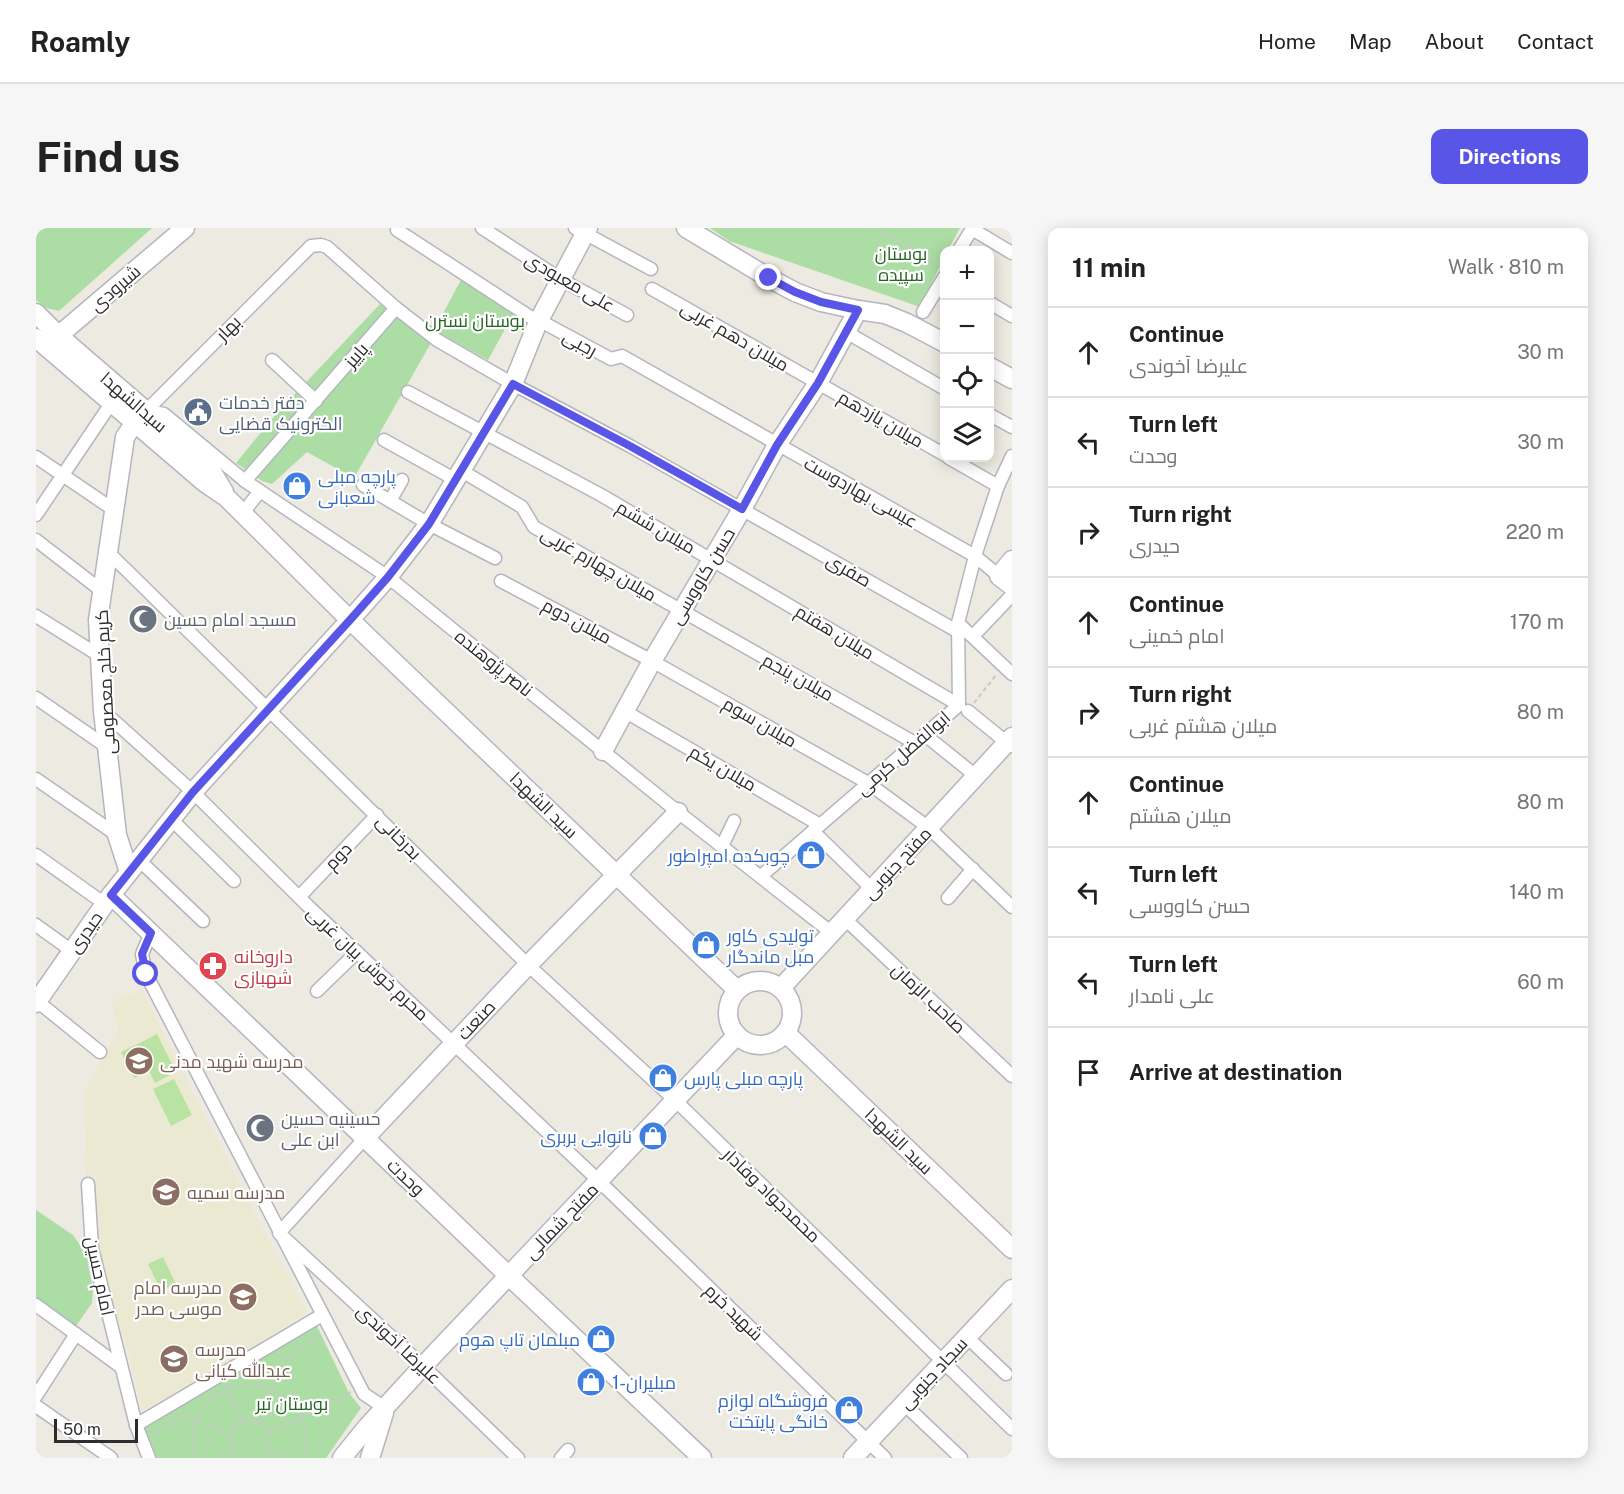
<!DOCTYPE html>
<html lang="en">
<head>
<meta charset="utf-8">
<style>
  body { margin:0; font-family:"Public Sans",Cairo,sans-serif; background:#f6f6f6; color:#222 }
  .controls { position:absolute; right:18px; top:18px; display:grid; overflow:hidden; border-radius:12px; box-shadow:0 3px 15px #0003 }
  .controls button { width:54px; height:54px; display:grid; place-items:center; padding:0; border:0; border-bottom:2px solid #e0e0e0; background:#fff; color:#222; font:30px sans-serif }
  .scale { position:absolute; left:18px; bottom:15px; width:84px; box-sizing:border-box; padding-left:6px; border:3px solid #2d2d2d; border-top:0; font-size:16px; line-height:21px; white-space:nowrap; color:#2d2d2d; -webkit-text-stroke:4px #fff; paint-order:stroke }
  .stop { position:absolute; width:18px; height:18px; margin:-14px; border:4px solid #5855e7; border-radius:50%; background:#fff }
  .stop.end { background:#5855e7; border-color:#fff; box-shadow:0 2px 6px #0008 }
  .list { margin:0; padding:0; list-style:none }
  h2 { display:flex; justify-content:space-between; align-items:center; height:78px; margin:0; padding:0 24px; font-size:26px }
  h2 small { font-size:20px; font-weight:400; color:#767676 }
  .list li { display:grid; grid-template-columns:39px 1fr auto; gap:18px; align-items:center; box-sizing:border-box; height:90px; padding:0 24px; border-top:2px solid #e0e0e0 }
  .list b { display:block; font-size:22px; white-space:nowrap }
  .list p { margin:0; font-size:20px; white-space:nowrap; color:#767676 }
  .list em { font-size:20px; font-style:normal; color:#767676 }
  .icon { flex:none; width:33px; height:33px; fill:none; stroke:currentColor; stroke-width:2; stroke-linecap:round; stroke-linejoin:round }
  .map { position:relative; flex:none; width:976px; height:1230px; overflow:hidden; border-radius:12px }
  header { display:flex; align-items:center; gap:36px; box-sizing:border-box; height:84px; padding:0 30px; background:#fff; border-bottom:2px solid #e0e0e0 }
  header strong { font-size:28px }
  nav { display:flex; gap:33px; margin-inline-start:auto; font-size:21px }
  .intro { display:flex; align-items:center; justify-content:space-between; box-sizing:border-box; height:144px; padding:0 36px }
  h1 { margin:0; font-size:42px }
  .button { padding:15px 27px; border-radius:12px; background:#5855e7; color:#fff; font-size:21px; font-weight:700 }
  main { display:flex; gap:36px; padding:0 36px }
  aside { flex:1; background:#fff; border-radius:12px; box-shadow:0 3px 15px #0003 }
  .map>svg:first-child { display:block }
  .education { fill:#ece9d3 }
  .green { fill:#acdda4 }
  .pitch { fill:#b9e3a2 }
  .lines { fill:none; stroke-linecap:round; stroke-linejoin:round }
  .street-casing { stroke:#b5b5bf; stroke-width:15 }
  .secondary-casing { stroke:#b5b5bf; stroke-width:21 }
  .path { stroke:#c8c8c8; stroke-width:2; stroke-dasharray:4.5 3; stroke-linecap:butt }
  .street { stroke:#fff; stroke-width:12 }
  .secondary { stroke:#fff; stroke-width:18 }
  .route { stroke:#5855e7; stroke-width:8 }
  .labels { text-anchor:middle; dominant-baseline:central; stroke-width:4.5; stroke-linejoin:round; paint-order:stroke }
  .park-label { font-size:18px; fill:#246424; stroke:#fff }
  .street-label { font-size:18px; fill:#2d2d2d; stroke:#fff }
  .service-label { font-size:18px; fill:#4e5e75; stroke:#fff; text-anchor:start }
  .shop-label { font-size:18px; fill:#366cbe; stroke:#fff; text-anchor:start }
  .worship-label { font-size:18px; fill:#5b616d; stroke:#fff; text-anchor:start }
  .health-label { font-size:18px; fill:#be3a42; stroke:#fff; text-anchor:start }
  .education-label { font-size:18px; fill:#785e54; stroke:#fff; text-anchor:start }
</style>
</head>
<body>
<header>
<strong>Roamly</strong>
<nav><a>Home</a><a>Map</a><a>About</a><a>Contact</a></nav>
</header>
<div class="intro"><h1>Find us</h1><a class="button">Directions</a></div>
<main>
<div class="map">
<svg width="976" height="1230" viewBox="0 0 976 1230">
  <rect width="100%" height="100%" fill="#edeae1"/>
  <path class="education" d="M106,762L168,886L271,1085L185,1139L106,1183L92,1124L65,1047L51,949L47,935L50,926L48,865L82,800L76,773Z"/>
  <g class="green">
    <path d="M0,0H116L23,83L10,80L0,72Z"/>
    <path d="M674,0H924L912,22H909L908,30L884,79L693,13Z"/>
    <path d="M425,52L479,83L452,132L398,102Z"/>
    <path d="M344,76L396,113L318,250L271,224L236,256L226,253L200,235L241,185Z"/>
    <path d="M0,982L37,1007L50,1026L57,1061L56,1075L38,1101L0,1073Z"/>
    <path d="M281,1098L313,1165L325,1180L290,1230H121L108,1198Z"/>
  </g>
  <g class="pitch">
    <path d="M121,806L140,844L119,855L100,817Z"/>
    <path d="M99,817L112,844L98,850L85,824Z"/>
    <path d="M138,851L156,887L135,898L117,861Z"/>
    <path d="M127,1029L140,1056L125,1063L112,1036Z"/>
  </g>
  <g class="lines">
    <g class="street-casing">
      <g id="street">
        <path d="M446,0L526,52L591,87"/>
        <path d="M539,0L615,41"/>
        <path d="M361,2L502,94L510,96L575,131L586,128L939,328L963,348"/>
        <path d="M923,22L936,1L976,25"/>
        <path d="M616,61L909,227"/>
        <path d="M954,75L976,88"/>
        <path d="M887,84L909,48"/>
        <path d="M810,104L909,161"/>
        <path d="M236,132L280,173"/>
        <path d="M372,164L565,267L923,477"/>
        <path d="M110,183L275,18L285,17L291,19L360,80L401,112L477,156L594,218L921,403"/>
        <path d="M112,183L128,186L209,253L352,349L642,584L796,705"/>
        <path d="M954,187L976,199"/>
        <path d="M348,212L420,252"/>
        <path d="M0,229L78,282"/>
        <path d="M913,230L962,258"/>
        <path d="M426,243L486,279L498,299L879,515"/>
        <path d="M209,253L360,80"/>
        <path d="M327,257L393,296L459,330"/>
        <path d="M354,273L366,252"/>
        <path d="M207,285L224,263"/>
        <path d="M0,287L76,174"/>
        <path d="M0,312L66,363"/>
        <path d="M72,324L492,737L639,872L976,1201"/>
        <path d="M465,353L616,433L832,555L893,600L976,679"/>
        <path d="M0,388L64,428"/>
        <path d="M922,395L976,446"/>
        <path d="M937,408L976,367"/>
        <path d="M0,470L71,519"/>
        <path d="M67,483L157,564L271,677L563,953L849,1230"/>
        <path d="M932,483L975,518"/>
        <path d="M590,484L784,597"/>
        <path d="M889,507L940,548"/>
        <path d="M0,551L81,607"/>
        <path d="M135,591L198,653"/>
        <path d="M777,603L836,661"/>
        <path d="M686,618L698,593"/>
        <path d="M0,627L69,676"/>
        <path d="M103,632L167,693"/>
        <path d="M725,648L923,477L922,395L939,328L962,258L976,228"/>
        <path d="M263,669L341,587"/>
        <path d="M912,670L937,641"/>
        <path d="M809,691L976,848"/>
        <path d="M0,697L36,723"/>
        <path d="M115,705L106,726L110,746L328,1166L349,1180"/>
        <path d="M281,763L321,724"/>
        <path d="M1,773L64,824"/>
        <path d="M329,910L243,1005L387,1138L482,1230"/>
        <path d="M52,956L56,1020L100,1197L113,1230"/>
        <path d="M0,1077L85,1139"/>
        <path d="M931,1109L970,1146"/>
        <path d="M0,1168L40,1106"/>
        <path d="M868,1176L925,1230"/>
        <path d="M0,1178L75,1230"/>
        <path d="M100,1197L286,1087"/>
        <path d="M525,1230L532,1222"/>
      </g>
    </g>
    <g class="secondary-casing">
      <g id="secondary">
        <path d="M650,0L733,50L759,64L785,74L822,82L849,86L871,95L909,115"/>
        <path d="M0,85L23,108L110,183L176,244L188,264"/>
        <path d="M0,110L168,254L190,269L314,392L701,762"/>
        <path d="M15,114L149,0"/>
        <path d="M954,139L976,151"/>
        <path d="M976,332L963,348L976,358"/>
        <path d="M567,523L616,433L706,281L741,217L782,155L822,82"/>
        <path d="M93,644L81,607L67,483L62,392L89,209L99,194"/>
        <path d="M75,667L473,1048L666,1230"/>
        <circle cx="724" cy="785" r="32"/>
        <path d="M745,760L976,509"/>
        <path d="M0,775L75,667L157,564L314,392L352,349L393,296L477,156L502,94L552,0"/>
        <path d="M750,805L976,1021"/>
        <path d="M329,910L492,737L642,584"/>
        <path d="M306,1230L331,1199L387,1138L701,807"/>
        <path d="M334,1230L348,1185"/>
        <path d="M817,1230L976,1061"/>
      </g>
    </g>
    <g class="path">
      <path d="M839,0L904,37"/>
      <path d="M938,475L960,447"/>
      <path d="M189,1156L206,1194"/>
      <path d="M222,1194L236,1161L243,1133L285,1108"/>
      <path d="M231,1203L266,1190L315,1164"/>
      <path d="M116,1205L144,1188L196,1205"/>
      <path d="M230,1222L251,1230"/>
      <path d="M160,1230C158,1221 157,1211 158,1202C164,1170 204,1146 234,1161C241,1164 247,1170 252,1175C270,1192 272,1207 268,1230"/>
      <path d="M178,1230L196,1220"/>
      <path d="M206,1230C199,1226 194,1219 194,1211C194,1206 197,1201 200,1198C221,1178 249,1215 221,1230"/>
    </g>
    <use href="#street" class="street"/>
    <use href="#secondary" class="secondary"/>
  </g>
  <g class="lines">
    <path class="route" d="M110,746L106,726L115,705L75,667L157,564L314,392L352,349L393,296L477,156L594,218L706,281L741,217L782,155L822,82L785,74L759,64L733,50"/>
  </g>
  <defs>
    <g id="civic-disc" transform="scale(1.5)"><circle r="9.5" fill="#5c6f8a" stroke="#fff"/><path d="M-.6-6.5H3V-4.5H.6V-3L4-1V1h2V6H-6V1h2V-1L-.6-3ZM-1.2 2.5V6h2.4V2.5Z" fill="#fff"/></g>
    <g id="shop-disc" transform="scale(1.5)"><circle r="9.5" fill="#3f7fe0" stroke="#fff"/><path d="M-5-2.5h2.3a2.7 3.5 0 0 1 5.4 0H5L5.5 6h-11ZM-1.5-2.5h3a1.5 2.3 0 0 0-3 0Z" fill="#fff"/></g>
    <g id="mosque-disc" transform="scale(1.5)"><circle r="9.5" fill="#6b7280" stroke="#fff"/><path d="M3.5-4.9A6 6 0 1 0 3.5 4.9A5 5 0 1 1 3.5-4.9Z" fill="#fff"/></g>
    <g id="pharmacy-disc" transform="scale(1.5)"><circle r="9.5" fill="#e0444e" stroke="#fff"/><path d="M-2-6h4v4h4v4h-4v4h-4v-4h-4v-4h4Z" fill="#fff"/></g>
    <g id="school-disc" transform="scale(1.5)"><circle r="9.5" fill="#8d6e63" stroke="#fff"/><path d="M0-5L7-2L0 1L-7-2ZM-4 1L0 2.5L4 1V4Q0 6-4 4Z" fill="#fff"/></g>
  </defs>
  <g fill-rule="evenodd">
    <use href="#civic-disc" x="162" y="184"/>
    <use href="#shop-disc" x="261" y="258"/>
    <use href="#mosque-disc" x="107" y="391"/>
    <use href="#shop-disc" x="775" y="627"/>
    <use href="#shop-disc" x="670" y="717"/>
    <use href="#pharmacy-disc" x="177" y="738"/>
    <use href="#school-disc" x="103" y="833"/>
    <use href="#shop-disc" x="627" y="850"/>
    <use href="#mosque-disc" x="224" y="900"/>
    <use href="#shop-disc" x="617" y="908"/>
    <use href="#school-disc" x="130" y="964"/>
    <use href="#school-disc" x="207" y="1069"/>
    <use href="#shop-disc" x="565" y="1111"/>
    <use href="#school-disc" x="138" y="1131"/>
    <use href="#shop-disc" x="555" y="1154"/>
    <use href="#shop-disc" x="813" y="1182"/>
  </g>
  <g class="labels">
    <g class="park-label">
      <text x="865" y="25">بوستان<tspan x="865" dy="21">سپیده</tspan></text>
      <text x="439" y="92">بوستان نسترن</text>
      <text x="256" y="1175">بوستان تیر</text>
    </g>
    <g class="street-label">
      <text transform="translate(534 54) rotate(30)">علی معبودی</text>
      <text transform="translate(79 60) rotate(-41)">شیرودی</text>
      <text transform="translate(192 100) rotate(-45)">بهار</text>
      <text transform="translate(699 108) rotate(30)">میلان دهم غربی</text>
      <text transform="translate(544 115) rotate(29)">رجبی</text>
      <text transform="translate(320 127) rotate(-49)">پاییز</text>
      <text transform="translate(98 174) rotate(41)">سیدالشهدا</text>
      <text transform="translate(845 191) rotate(30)">میلان یازدهم</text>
      <text transform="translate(825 264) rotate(29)">عیسی بهاردوست</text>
      <text transform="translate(620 299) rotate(30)">میلان ششم</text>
      <text transform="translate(563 336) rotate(30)">میلان چهارم غربی</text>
      <text transform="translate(813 342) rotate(30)">صفری</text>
      <text transform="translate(666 348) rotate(-59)">حسن کاووسی</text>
      <text transform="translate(541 393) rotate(28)">میلان دوم</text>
      <text transform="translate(799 404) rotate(31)">میلان هفتم</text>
      <text transform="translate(458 435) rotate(39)">ناصر پژوهنده</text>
      <text transform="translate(762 449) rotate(29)">میلان پنجم</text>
      <text transform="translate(69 454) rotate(-93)">کریم خلج معصومی</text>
      <text transform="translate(724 494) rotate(30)">میلان سوم</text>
      <text transform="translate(867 525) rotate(-41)">ابوالفضل کرمی</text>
      <text transform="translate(687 540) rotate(30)">میلان یکم</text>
      <text transform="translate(508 577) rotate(44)">سید الشهدا</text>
      <text transform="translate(363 609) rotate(45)">بدرخانی</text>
      <text transform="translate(302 628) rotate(-47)">دوم</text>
      <text transform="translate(861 635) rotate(-47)">مفتح جنوبی</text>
      <text transform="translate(49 704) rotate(-55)">حیدری</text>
      <text transform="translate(332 735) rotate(43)">محرم خوش بیان غربی</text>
      <text transform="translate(893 770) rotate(43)">صاحب الزمان</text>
      <text transform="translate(440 792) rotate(-47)">صنعت</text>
      <text transform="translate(863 913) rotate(44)">سید الشهدا</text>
      <text transform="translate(370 949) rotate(44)">وحدت</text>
      <text transform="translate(736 967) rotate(44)">محمدجواد وفادار</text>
      <text transform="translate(525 993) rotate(-46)">مفتح شمالی</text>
      <text transform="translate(64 1048) rotate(78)">امام حسین</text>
      <text transform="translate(698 1084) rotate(44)">شهید خرم</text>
      <text transform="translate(363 1116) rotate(43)">علیرضا آخوندی</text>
      <text transform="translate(897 1145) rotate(-47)">سجاد جنوبی</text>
    </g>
    <g class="service-label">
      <text x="183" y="174">دفتر خدمات<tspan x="183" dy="21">الکترونیک قضایی</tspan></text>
    </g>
    <g class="shop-label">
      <text x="282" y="248">پارچه مبلی<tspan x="282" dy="21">شعبانی</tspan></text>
      <text x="754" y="627" text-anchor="end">چوبکده امپراطور</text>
      <text x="691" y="707">تولیدی کاور<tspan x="691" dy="21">مبل ماندگار</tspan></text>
      <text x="648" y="850">پارچه مبلی پارس</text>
      <text x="596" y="908" text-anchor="end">نانوایی بربری</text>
      <text x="544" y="1111" text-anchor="end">مبلمان تاپ هوم</text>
      <text x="576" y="1154">مبلیران-1</text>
      <text x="792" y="1172" text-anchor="end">فروشگاه لوازم<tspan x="792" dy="21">خانگی پایتخت</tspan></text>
    </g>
    <g class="worship-label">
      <text x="128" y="391">مسجد امام حسین</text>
      <text x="245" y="890">حسینیه حسین<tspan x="245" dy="21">ابن علی</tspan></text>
    </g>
    <g class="health-label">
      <text x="198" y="728">داروخانه<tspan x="198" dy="21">شهبازی</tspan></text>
    </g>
    <g class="education-label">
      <text x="124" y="833">مدرسه شهید مدنی</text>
      <text x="151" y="964">مدرسه سمیه</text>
      <text x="186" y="1059" text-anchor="end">مدرسه امام<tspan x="186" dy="21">موسی صدر</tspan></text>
      <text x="159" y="1121">مدرسه<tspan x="159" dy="21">عبدالله کیانی</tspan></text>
    </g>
  </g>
</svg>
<div class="controls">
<button>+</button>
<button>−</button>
<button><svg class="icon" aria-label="locate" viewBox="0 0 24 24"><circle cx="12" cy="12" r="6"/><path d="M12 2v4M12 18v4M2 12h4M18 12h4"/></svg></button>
<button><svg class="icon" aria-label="layers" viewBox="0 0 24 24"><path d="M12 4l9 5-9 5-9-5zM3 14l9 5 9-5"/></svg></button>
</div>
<div class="scale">50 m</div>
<div class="stop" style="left:110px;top:746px"></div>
<div class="stop end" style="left:733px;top:50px"></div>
</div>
<aside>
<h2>11 min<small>Walk · 810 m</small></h2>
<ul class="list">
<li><svg class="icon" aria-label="ahead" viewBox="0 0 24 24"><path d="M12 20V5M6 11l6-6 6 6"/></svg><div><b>Continue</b><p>علیرضا آخوندی</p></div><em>30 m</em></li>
<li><svg class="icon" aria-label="left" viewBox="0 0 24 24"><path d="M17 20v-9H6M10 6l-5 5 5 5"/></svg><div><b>Turn left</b><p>وحدت</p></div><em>30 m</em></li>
<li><svg class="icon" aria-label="right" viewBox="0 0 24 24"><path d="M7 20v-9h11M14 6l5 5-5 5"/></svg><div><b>Turn right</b><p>حیدری</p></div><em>220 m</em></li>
<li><svg class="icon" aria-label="ahead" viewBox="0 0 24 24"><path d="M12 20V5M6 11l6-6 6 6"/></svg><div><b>Continue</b><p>امام خمینی</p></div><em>170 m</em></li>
<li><svg class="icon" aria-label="right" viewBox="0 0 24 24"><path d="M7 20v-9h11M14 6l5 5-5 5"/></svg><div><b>Turn right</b><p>میلان هشتم غربی</p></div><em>80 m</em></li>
<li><svg class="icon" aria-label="ahead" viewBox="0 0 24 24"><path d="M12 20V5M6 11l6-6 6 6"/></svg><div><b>Continue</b><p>میلان هشتم</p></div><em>80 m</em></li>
<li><svg class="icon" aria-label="left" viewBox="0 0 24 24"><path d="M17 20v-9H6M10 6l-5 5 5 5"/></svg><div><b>Turn left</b><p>حسن کاووسی</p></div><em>140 m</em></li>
<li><svg class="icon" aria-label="left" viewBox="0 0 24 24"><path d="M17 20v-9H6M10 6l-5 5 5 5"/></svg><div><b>Turn left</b><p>علی نامدار</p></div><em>60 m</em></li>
<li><svg class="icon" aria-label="arrive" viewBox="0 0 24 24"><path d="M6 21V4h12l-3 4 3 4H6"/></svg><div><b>Arrive at destination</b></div></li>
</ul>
</aside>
</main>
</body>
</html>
